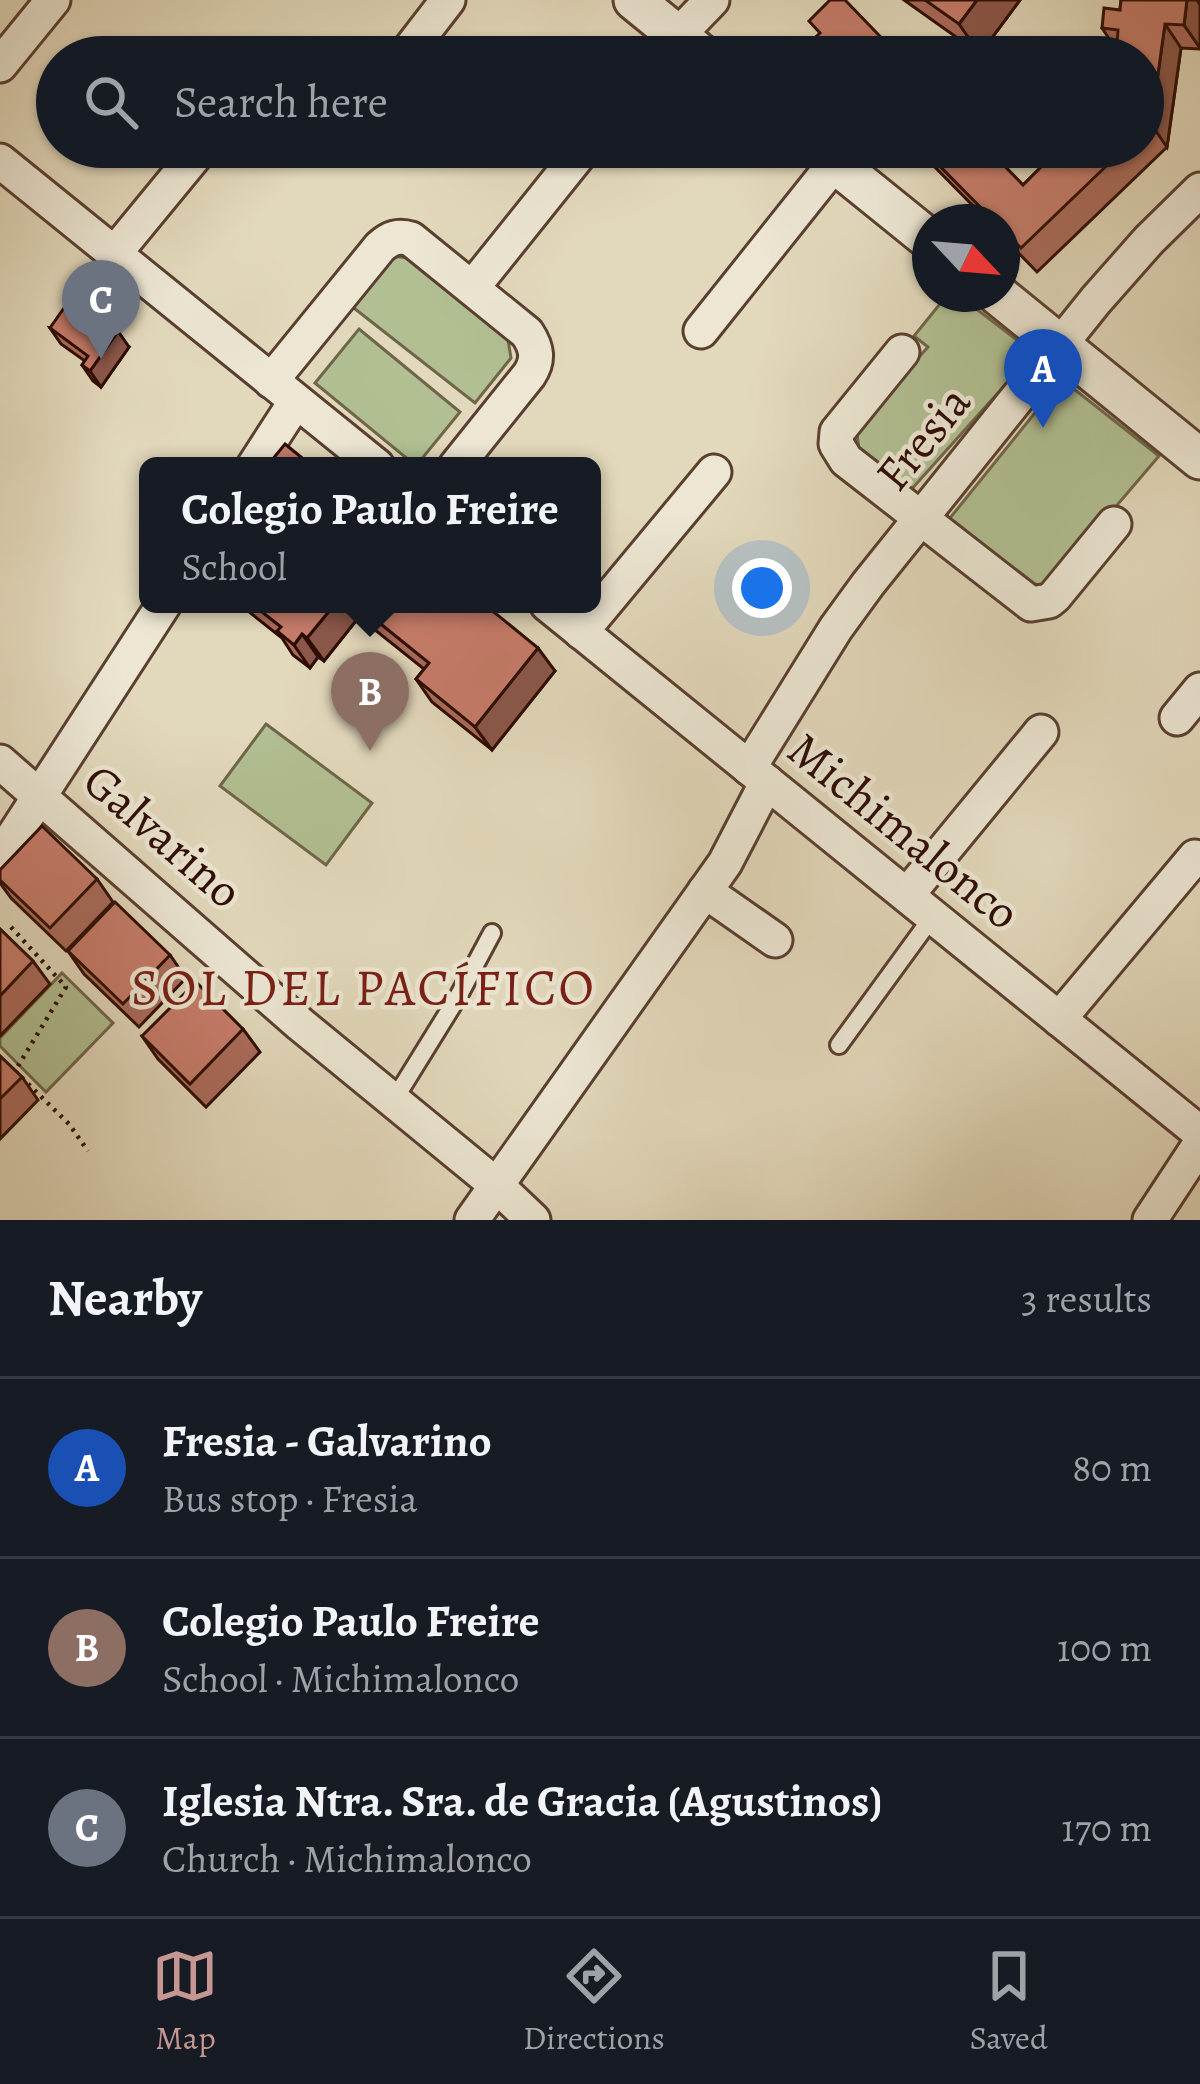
<!DOCTYPE html>
<html lang="en">
<head>
<meta charset="utf-8">
<style>
  body { margin:0; font-family:Alegreya,serif; background:#20242c; color:#f1f3f6 }
  .compass { position:absolute; left:912px; top:204px; width:108px; height:108px; border-radius:50%; background:#171b24; box-shadow:0 3px 9px #0004; rotate:116deg }
  .you { position:absolute; left:762px; top:588px; width:42px; height:42px; margin:-30px; border:9px solid #fff; border-radius:50%; background:#1a73e8; box-shadow:0 0 0 18px #1a73e833 }
  .badge { display:grid; place-items:center; width:78px; height:78px; border-radius:50%; background:#c59692; color:#fff; font-size:39px; font-weight:700 }
  .pin { position:absolute; translate:-50% -99px; filter:drop-shadow(0 3px 6px #0008) }
  .pin::after { content:''; position:absolute; top:63px; width:42px; height:36px; background:inherit; clip-path:polygon(0 0,100% 0,50% 100%) }
  .popup { position:absolute; left:139px; top:457px; width:462px; height:156px; box-sizing:border-box; display:grid; place-content:center; border-radius:18px; background:#171b24; filter:drop-shadow(0 3px 9px #0005); font-size:39px; white-space:nowrap; color:#9ea1a6 }
  .popup b { font-size:45px; color:#f1f3f6 }
  .popup::after { content:''; position:absolute; left:50%; top:100%; margin-left:-24px; border:24px solid transparent; border-top-color:#171b24 }
  .list { margin:0; padding:0; list-style:none }
  h2 { display:flex; justify-content:space-between; align-items:center; height:156px; margin:0; padding:0 48px; font-size:51px }
  h2 small { font-size:39px; font-weight:400; color:#9ea1a6 }
  .list li { display:grid; grid-template-columns:78px 1fr auto; gap:36px; align-items:center; box-sizing:border-box; height:180px; padding:0 48px; border-top:3px solid #363941 }
  .list b { display:block; font-size:45px; white-space:nowrap }
  .list p { margin:0; font-size:39px; white-space:nowrap; color:#9ea1a6 }
  .list em { font-size:39px; font-style:normal; color:#9ea1a6 }
  .icon { flex:none; width:66px; height:66px; fill:none; stroke:currentColor; stroke-width:2; stroke-linecap:round; stroke-linejoin:round }
  .map { position:relative; flex:none; width:1200px; height:1220px; overflow:hidden }
  .search { position:absolute; background:#171b24; box-shadow:0 3px 9px #0004; left:36px; right:36px; top:36px; height:132px; display:flex; align-items:center; gap:30px; box-sizing:border-box; padding:0 42px; border-radius:66px; color:#9ea1a6; font-size:45px }
  .sheet { height:696px; background:#171b24 }
  nav { display:flex; justify-content:space-around; align-items:center; box-sizing:border-box; height:168px; border-top:3px solid #363941; background:#171b24; font-size:33px; color:#9ea1a6 }
  nav a { display:grid; justify-items:center; gap:6px }
  nav .on { color:#c59692 }
  .map>svg:first-child { display:block }
  .green { fill:#b1bf92; stroke:#6f664a; stroke-width:3 }
  .lines { fill:none; stroke-linecap:round; stroke-linejoin:round }
  .service-casing { stroke:#5a3f30; stroke-width:22 }
  .minor-casing { stroke:#5a3f30; stroke-width:39 }
  .tertiary-casing { stroke:#5a3f30; stroke-width:45 }
  .path { stroke:#2d0c02; stroke-width:4.5; stroke-dasharray:3 6; stroke-linecap:butt }
  .service { stroke:#ece6d3; stroke-width:16 }
  .minor { stroke:#ece6d3; stroke-width:33 }
  .tertiary { stroke:#ece6d3; stroke-width:39 }
  .wall { fill:#aa6b5b; stroke:#2d0c02; stroke-width:3 }
  .shaded-wall { fill:#8b574a; stroke:#2d0c02; stroke-width:3 }
  .building { fill:#c67c6a; stroke:#2d0c02; stroke-width:3 }
  .labels { text-anchor:middle; dominant-baseline:central; stroke-width:9; stroke-linejoin:round; paint-order:stroke }
  .street-label { font-size:48px; fill:#2d0c02; stroke:#ece6d3 }
  .neighbourhood-label { font-size:51px; letter-spacing:3px; fill:#7a1f14; stroke:#ece6d3 }
</style>
</head>
<body>
<div class="map">
<svg width="1200" height="1220" viewBox="0 0 1200 1220">
  <rect width="100%" height="100%" fill="#e2d8bb"/>
  <filter id="stains"><feTurbulence type="fractalNoise" baseFrequency=".00167" numOctaves="4"/><feColorMatrix values="0 0 0 0 .2 0 0 0 0 .09 0 0 0 0 .02 0 0 0 .5 -.17"/></filter>
  <radialGradient id="worn" r=".72"><stop offset=".6" stop-color="#630" stop-opacity="0"/><stop offset="1" stop-color="#630" stop-opacity=".3"/></radialGradient>
  <g class="green">
    <path d="M391,256L409,258L508,340L511,358L475,403L350,305Z"/>
    <path d="M948,294H957L1022,344L1023,365L910,491L859,449L856,427L928,347L914,336Z"/>
    <path d="M359,329L460,412L416,466L315,383Z"/>
    <path d="M1074,389L1159,456L1048,586L1027,583L946,523L1051,393Z"/>
    <path d="M266,724L372,803L326,865L220,786Z"/>
    <path d="M62,973L113,1023L46,1092L0,1046V1038Z"/>
  </g>
  <g class="lines">
    <g class="service-casing">
      <g id="service">
        <path d="M839,1045L933,916"/>
        <path d="M394,1100L459,995L492,933"/>
      </g>
    </g>
    <g class="minor-casing">
      <g id="minor">
        <path d="M404,57L448,0"/>
        <path d="M657,57L712,0"/>
        <path d="M0,65L53,0"/>
        <path d="M0,161L377,466"/>
        <path d="M114,254L202,147"/>
        <path d="M472,288L585,147"/>
        <path d="M701,331L835,163"/>
        <path d="M902,352L837,432L836,444L846,460L1031,604L1049,601L1055,596L1114,524"/>
        <path d="M271,381L380,247C390,238 398,235 411,239L527,333C537,348 539,360 529,375L456,466"/>
        <path d="M254,466L296,401"/>
        <path d="M547,604L1200,1133"/>
        <path d="M581,632L714,472"/>
        <path d="M1177,718L1200,690"/>
        <path d="M0,762L300,1024L495,1184L533,1220"/>
        <path d="M749,768L836,628L868,584L1096,300L1149,240L1200,190"/>
        <path d="M0,857L164,604"/>
        <path d="M705,891L775,940"/>
        <path d="M907,895L1041,732"/>
        <path d="M1059,1019L1195,857"/>
        <path d="M472,1220L725,863L767,782"/>
        <path d="M1150,1220L1200,1144"/>
      </g>
    </g>
    <g class="tertiary-casing">
      <g id="tertiary">
        <path d="M634,0L704,57"/>
        <path d="M815,147L930,240"/>
        <path d="M997,294L1200,459"/>
      </g>
    </g>
    <path class="path" d="M11,927L66,987L15,1071L69,1124L88,1151"/>
    <use href="#service" class="service"/>
    <use href="#minor" class="minor"/>
    <use href="#tertiary" class="tertiary"/>
  </g>
  <g class="wall">
    <path d="M904,0H1020L980,54Z"/>
    <path d="M1121,0H1200V49L1181,48L1167,147L1037,272L1002,236V222H989L915,147H986L1023,185L1061,147H1143V57L1116,49L1102,28L1120,10Z"/>
    <path d="M50,328L129,347L101,387L93,381L82,365L85,361L61,344Z"/>
    <path d="M239,604H484L555,671L492,750L432,702L416,679L424,669L359,617L324,661L318,657L310,668L293,655L282,638Z"/>
    <path d="M0,870L97,879L113,902L66,951L11,898L0,883Z"/>
    <path d="M0,929L33,961L50,984L0,1036Z"/>
    <path d="M68,951L170,955L186,978L139,1027L84,974Z"/>
    <path d="M243,1029L260,1052L206,1107L158,1059L142,1036Z"/>
    <path d="M0,1056L22,1077L38,1100L0,1139Z"/>
  </g>
  <g class="shaded-wall">
    <path d="M977,0H1020L980,54L959,24Z"/>
    <path d="M1187,0H1197L1200,5V48L1184,25Z"/>
    <path d="M1165,24L1181,48L1167,147L1151,124Z"/>
    <path d="M118,331L129,347L101,387L90,371Z"/>
    <path d="M335,604H350L359,617L324,661L307,638Z"/>
    <path d="M302,634L318,657L310,668L294,645Z"/>
    <path d="M538,648L555,671L492,750L475,727Z"/>
  </g>
  <g class="building">
    <path d="M830,0H845L900,57H813L804,48L820,33L809,21Z"/>
    <path d="M925,0H977L959,24Z"/>
    <path d="M1121,0H1187L1184,25L1165,24L1151,124L1143,131V57H1116L1118,30L1102,28L1104,8L1120,10Z"/>
    <path d="M921,147H986L1023,185L1061,147H1126L1021,248L1002,229V222H995Z"/>
    <path d="M71,298L118,331L90,371L82,365L88,356L50,328Z"/>
    <path d="M285,444L312,466H267Z"/>
    <path d="M252,604H335L307,638L302,634L294,645L277,631L281,627Z"/>
    <path d="M356,604H484L538,648L475,727L416,679L429,663Z"/>
    <path d="M42,826L97,879L50,928L0,880V870Z"/>
    <path d="M115,902L170,955L123,1004L68,951Z"/>
    <path d="M0,929L33,961L0,996Z"/>
    <path d="M196,982L243,1029L190,1084L142,1036Z"/>
    <path d="M0,1056L22,1077L0,1099Z"/>
  </g>
  <g class="labels">
    <g class="street-label">
      <text transform="translate(923 438) rotate(-51)">Fresia</text>
      <text transform="translate(904 831) rotate(39)">Michimalonco</text>
      <text transform="translate(163 836) rotate(41)">Galvarino</text>
    </g>
    <g class="neighbourhood-label">
      <text x="364" y="988">SOL DEL PACÍFICO</text>
    </g>
  </g>
  <rect width="100%" height="100%" filter="url(#stains)"/>
  <rect width="100%" height="100%" fill="url(#worn)"/>
</svg>
<svg class="compass" viewBox="-18 -18 36 36"><path d="M0-13l5 13h-10z" fill="#e53935"/><path d="M0 13l5-13h-10z" fill="#9ea1a6"/></svg>
<div class="you"></div>
<div class="pin badge" style="left:1043px;top:428px;background:#1a4fb4">A</div>
<div class="pin badge" style="left:370px;top:751px;background:#8d6e63">B</div>
<div class="popup"><b>Colegio Paulo Freire</b>School</div>
<div class="pin badge" style="left:101px;top:359px;background:#6b7280">C</div>
<div class="search"><svg class="icon" aria-label="search" viewBox="0 0 24 24"><circle cx="10" cy="10" r="6"/><path d="M15 15l6 6"/></svg>Search here</div>
</div>
<section class="sheet">
<h2>Nearby<small>3 results</small></h2>
<ul class="list">
<li><span class="badge" style="background:#1a4fb4">A</span><div><b>Fresia - Galvarino</b><p>Bus stop · Fresia</p></div><em>80 m</em></li>
<li><span class="badge" style="background:#8d6e63">B</span><div><b>Colegio Paulo Freire</b><p>School · Michimalonco</p></div><em>100 m</em></li>
<li><span class="badge" style="background:#6b7280">C</span><div><b>Iglesia Ntra. Sra. de Gracia (Agustinos)</b><p>Church · Michimalonco</p></div><em>170 m</em></li>
</ul>
</section>
<nav>
<a class="on"><svg class="icon" aria-label="map" viewBox="0 0 24 24"><path d="M3 6l6-2 6 2 6-2v14l-6 2-6-2-6 2zM9 4v14M15 6v14"/></svg>Map</a>
<a><svg class="icon" aria-label="directions" viewBox="0 0 24 24"><path d="M12 3l9 9-9 9-9-9zM9 14v-3h6M13 9l2 2-2 2"/></svg>Directions</a>
<a><svg class="icon" aria-label="saved" viewBox="0 0 24 24"><path d="M7 4h10v16l-5-4-5 4z"/></svg>Saved</a>
</nav>
</body>
</html>
